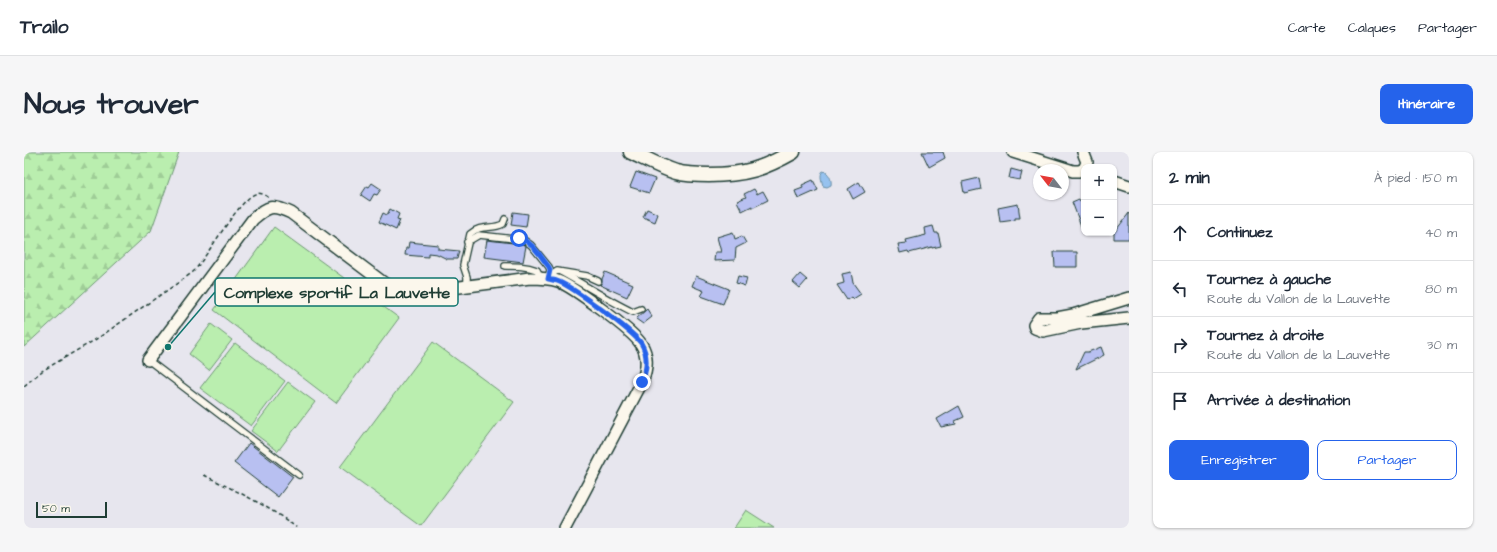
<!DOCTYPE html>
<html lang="fr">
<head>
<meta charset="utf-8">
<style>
  body { margin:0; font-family:"Architects Daughter",sans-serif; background:#f6f6f7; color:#1f2937 }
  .controls { position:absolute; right:12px; top:12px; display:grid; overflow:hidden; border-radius:8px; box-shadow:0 1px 3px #0004 }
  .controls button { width:36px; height:36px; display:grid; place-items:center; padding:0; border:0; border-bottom:1px solid #e0e1e3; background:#fff; color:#1f2937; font:20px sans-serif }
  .compass { position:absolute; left:1009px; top:12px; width:36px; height:36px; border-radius:50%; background:#fff; box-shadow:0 1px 3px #0004; rotate:301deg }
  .scale { position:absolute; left:12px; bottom:10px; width:71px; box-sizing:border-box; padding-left:4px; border:2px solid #1f3d34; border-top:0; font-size:11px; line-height:14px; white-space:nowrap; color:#1f3d34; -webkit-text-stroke:3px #fbf7ec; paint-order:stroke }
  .stop { position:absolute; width:12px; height:12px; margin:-9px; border:3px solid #2563eb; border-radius:50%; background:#fff }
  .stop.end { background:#2563eb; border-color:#fff; box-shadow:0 1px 4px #0008 }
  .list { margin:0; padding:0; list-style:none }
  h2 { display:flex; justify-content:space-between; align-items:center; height:52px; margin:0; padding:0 16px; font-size:17px }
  h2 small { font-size:13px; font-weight:400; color:#747a83 }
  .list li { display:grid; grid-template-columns:26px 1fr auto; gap:12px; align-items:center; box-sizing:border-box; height:56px; padding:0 16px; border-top:1px solid #e0e1e3 }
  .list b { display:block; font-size:15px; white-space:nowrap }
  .list p { margin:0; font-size:13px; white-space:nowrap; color:#747a83 }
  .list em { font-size:13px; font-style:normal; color:#747a83 }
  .actions { display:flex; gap:8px; padding:12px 16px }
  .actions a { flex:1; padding:9px 0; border:1px solid #2563eb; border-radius:8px; text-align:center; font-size:14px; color:#2563eb }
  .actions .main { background:#2563eb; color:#fff }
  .icon { flex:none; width:22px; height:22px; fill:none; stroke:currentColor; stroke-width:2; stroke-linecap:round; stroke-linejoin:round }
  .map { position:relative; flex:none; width:1105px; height:376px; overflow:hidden; border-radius:8px }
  header { display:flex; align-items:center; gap:24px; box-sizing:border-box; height:56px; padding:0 20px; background:#fff; border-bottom:1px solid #e0e1e3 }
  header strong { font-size:19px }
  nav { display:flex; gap:22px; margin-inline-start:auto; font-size:14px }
  .intro { display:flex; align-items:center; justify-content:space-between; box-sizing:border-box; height:96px; padding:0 24px }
  h1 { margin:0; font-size:28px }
  .button { padding:10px 18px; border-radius:8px; background:#2563eb; color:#fff; font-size:14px; font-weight:700 }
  main { display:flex; gap:24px; padding:0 24px }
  aside { flex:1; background:#fff; border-radius:8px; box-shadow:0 1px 3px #0004 }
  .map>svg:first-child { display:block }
  .forest { fill:url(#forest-firs); stroke:#6c9672 }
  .green { fill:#baeeaf; stroke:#6c9672 }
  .water { fill:#96c2ef; stroke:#668da4 }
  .building { fill:#b8c0f1; stroke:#1f3d34 }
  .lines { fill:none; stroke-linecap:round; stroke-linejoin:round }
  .service-casing { stroke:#1f3d34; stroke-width:8 }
  .minor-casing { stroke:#1f3d34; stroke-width:14 }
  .tertiary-casing { stroke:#1f3d34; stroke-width:17 }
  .path { stroke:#1f3d34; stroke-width:1.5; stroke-dasharray:4 3; stroke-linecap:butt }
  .service { stroke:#fbf7ec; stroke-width:5.5 }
  .minor { stroke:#fbf7ec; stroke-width:11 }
  .tertiary { stroke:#fbf7ec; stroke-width:14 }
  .route { stroke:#2563eb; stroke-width:5 }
  .leader { fill:none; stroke:#0f766e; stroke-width:1.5 }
  .callout-dot { fill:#0f766e; stroke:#fbf7ec; stroke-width:1.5 }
  .callout { fill:#fbf7ec; stroke:#0f766e; stroke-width:1.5 }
  .callout-label { font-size:16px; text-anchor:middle; font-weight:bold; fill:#1f3d34 }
</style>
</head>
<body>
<header>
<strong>Trailo</strong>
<nav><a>Carte</a><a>Calques</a><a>Partager</a></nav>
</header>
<div class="intro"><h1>Nous trouver</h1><a class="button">Itinéraire</a></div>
<main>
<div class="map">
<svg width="1105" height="376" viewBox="0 0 1105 376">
  <defs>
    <pattern id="forest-firs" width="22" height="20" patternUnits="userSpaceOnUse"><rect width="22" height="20" fill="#baeeaf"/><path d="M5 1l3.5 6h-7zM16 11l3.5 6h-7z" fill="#9fcd97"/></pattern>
  </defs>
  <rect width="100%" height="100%" fill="#e7e6ee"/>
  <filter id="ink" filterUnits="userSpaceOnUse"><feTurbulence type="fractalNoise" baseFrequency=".025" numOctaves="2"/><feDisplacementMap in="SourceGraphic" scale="8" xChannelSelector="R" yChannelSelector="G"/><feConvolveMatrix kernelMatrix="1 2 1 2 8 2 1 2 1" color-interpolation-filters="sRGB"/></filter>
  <g filter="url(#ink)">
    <path class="forest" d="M0,0H155L127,79L0,195Z"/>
    <g class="green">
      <path d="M250,75L375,166L312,251L190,158Z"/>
      <path d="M187,172L208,188L185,218L165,202Z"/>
      <path d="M409,190L490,250L397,374L316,315Z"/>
      <path d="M211,191L261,229L227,274L176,236Z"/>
      <path d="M264,230L291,250L254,299L227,279Z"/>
      <path d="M722,358L750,376H710Z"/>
    </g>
    <path class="water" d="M799,19C805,20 808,28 807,33L803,35L799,34C798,29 795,23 799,19Z"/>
    <g class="building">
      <path d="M898,0H919L921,6L905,15Z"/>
      <path d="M987,17L998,20L996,28L985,26Z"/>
      <path d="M612,20L631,27L625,41L606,35Z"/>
      <path d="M955,26L957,37L940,41L938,30Z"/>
      <path d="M789,28L794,38L774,47L771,39L779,36L778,33Z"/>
      <path d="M835,30L841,40L829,47L824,37Z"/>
      <path d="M348,31L357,37L353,43L350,42L346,49L337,43L343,34L345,35Z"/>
      <path d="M730,37L733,42L739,39L744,48L728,56V54L718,59L713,49L722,45L720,42Z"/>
      <path d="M1055,47L1056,50L1060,49L1059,79L1048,50Z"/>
      <path d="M994,52L996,66H991V68L976,70L974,56Z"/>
      <path d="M366,57L375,62L373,67L376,68L372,78L355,70L359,61L363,63Z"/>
      <path d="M623,57L634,62L631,70L619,65Z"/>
      <path d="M489,60L504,62L502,75L487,73Z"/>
      <path d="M1105,61V87H1090V81Z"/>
      <path d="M909,74L911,81H914L917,94L908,96V95L885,101L884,99L876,101L874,92L883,91L882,88L902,83L901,76Z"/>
      <path d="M709,80L711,87L718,84L722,91L712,96L711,108L690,109L691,100H697L693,85Z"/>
      <path d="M463,88L498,92L502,94L499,110L460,105Z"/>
      <path d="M385,90L414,93V97L435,99L433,107H423L413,102L404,101V105L381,103L382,96H384Z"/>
      <path d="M1030,100H1053V115H1031Z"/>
      <path d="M581,120L609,132L603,145L576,133L578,130V127Z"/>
      <path d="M827,120L829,131L837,142L829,147L827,145L823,148L813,133L820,131L818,122Z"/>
      <path d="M776,122L783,128L776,136L769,130Z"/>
      <path d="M672,124L705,137L699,152L677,144L680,139L668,134Z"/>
      <path d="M714,124L723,126L721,134L712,131Z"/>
      <path d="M623,157L628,165L619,172L612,167Z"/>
      <path d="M1077,195L1080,203L1052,217L1060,200H1064Z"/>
      <path d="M935,254L940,265L931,269L932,272L917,275L913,267Z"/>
      <path d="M225,291L269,325L254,345L210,311Z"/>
    </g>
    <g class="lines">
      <g class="service-casing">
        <g id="service">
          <path d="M443,90L455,83L500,88L507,93L525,115L526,118L524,127"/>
          <path d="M481,114C493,114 502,114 513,118L517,126"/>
          <path d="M537,120C561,133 584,148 609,160L617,157"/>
          <path d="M527,127L530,121L533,119L563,124L574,129"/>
          <path d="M443,134V125L439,113L446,82C457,72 468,78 479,72L481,67"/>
          <path d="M124,208L275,323"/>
        </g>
      </g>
      <g class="minor-casing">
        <g id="minor">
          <path d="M989,0L1049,19H1055L1060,17"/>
          <path d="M1059,0L1063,10L1061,15"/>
          <path d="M1090,29L1105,34"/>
          <path d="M1105,146L1049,163L1033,166H1015L1010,173L1011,176L1019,179L1057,171L1105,166"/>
          <path d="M124,208L229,67C244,54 248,52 267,61L369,138L381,142L506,126C516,126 525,126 534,129C549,135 608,178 617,192C625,204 623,217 618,230L541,376"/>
        </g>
      </g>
      <g class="tertiary-casing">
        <path id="tertiary" d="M607,0C622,7 636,15 652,20C663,23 674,23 685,23C720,23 739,17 769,0"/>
      </g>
      <g class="path">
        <path d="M0,234L18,219L74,186L158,128C162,125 167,122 170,119C184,103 215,48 231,42C236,40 242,43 245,46"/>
        <path d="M180,323C212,339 245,354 273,376"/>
      </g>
      <use href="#service" class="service"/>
      <use href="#minor" class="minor"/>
      <use href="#tertiary" class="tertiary"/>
    </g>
  </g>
  <g class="lines" filter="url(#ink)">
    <path class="route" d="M495,86C508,89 517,105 525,115L526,118L524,127C527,128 530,128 533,129C548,134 608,179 617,191C625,204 623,217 618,230"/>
  </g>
  <path class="leader" d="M144 195L191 140"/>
  <circle class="callout-dot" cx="144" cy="195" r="4"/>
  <rect class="callout" x="191" y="126" width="243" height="28" rx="4"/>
  <g class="callout-label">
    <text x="313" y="146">Complexe sportif La Lauvette</text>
  </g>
</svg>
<div class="controls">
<button>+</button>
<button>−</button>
</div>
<svg class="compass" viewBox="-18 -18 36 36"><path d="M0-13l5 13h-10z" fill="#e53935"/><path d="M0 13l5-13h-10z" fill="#747a83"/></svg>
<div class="scale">50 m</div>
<div class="stop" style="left:495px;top:86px"></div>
<div class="stop end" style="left:618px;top:230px"></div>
</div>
<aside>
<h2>2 min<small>À pied · 150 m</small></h2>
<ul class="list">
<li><svg class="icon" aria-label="ahead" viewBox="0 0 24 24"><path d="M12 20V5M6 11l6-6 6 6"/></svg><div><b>Continuez</b></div><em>40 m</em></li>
<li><svg class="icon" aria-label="left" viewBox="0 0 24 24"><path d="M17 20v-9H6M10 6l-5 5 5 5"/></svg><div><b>Tournez à gauche</b><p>Route du Vallon de la Lauvette</p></div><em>80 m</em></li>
<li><svg class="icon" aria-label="right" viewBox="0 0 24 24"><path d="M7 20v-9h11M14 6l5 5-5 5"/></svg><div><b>Tournez à droite</b><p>Route du Vallon de la Lauvette</p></div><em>30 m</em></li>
<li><svg class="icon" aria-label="arrive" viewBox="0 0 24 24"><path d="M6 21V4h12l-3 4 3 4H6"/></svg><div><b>Arrivée à destination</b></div></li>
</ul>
<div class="actions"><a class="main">Enregistrer</a><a>Partager</a></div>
</aside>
</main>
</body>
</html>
